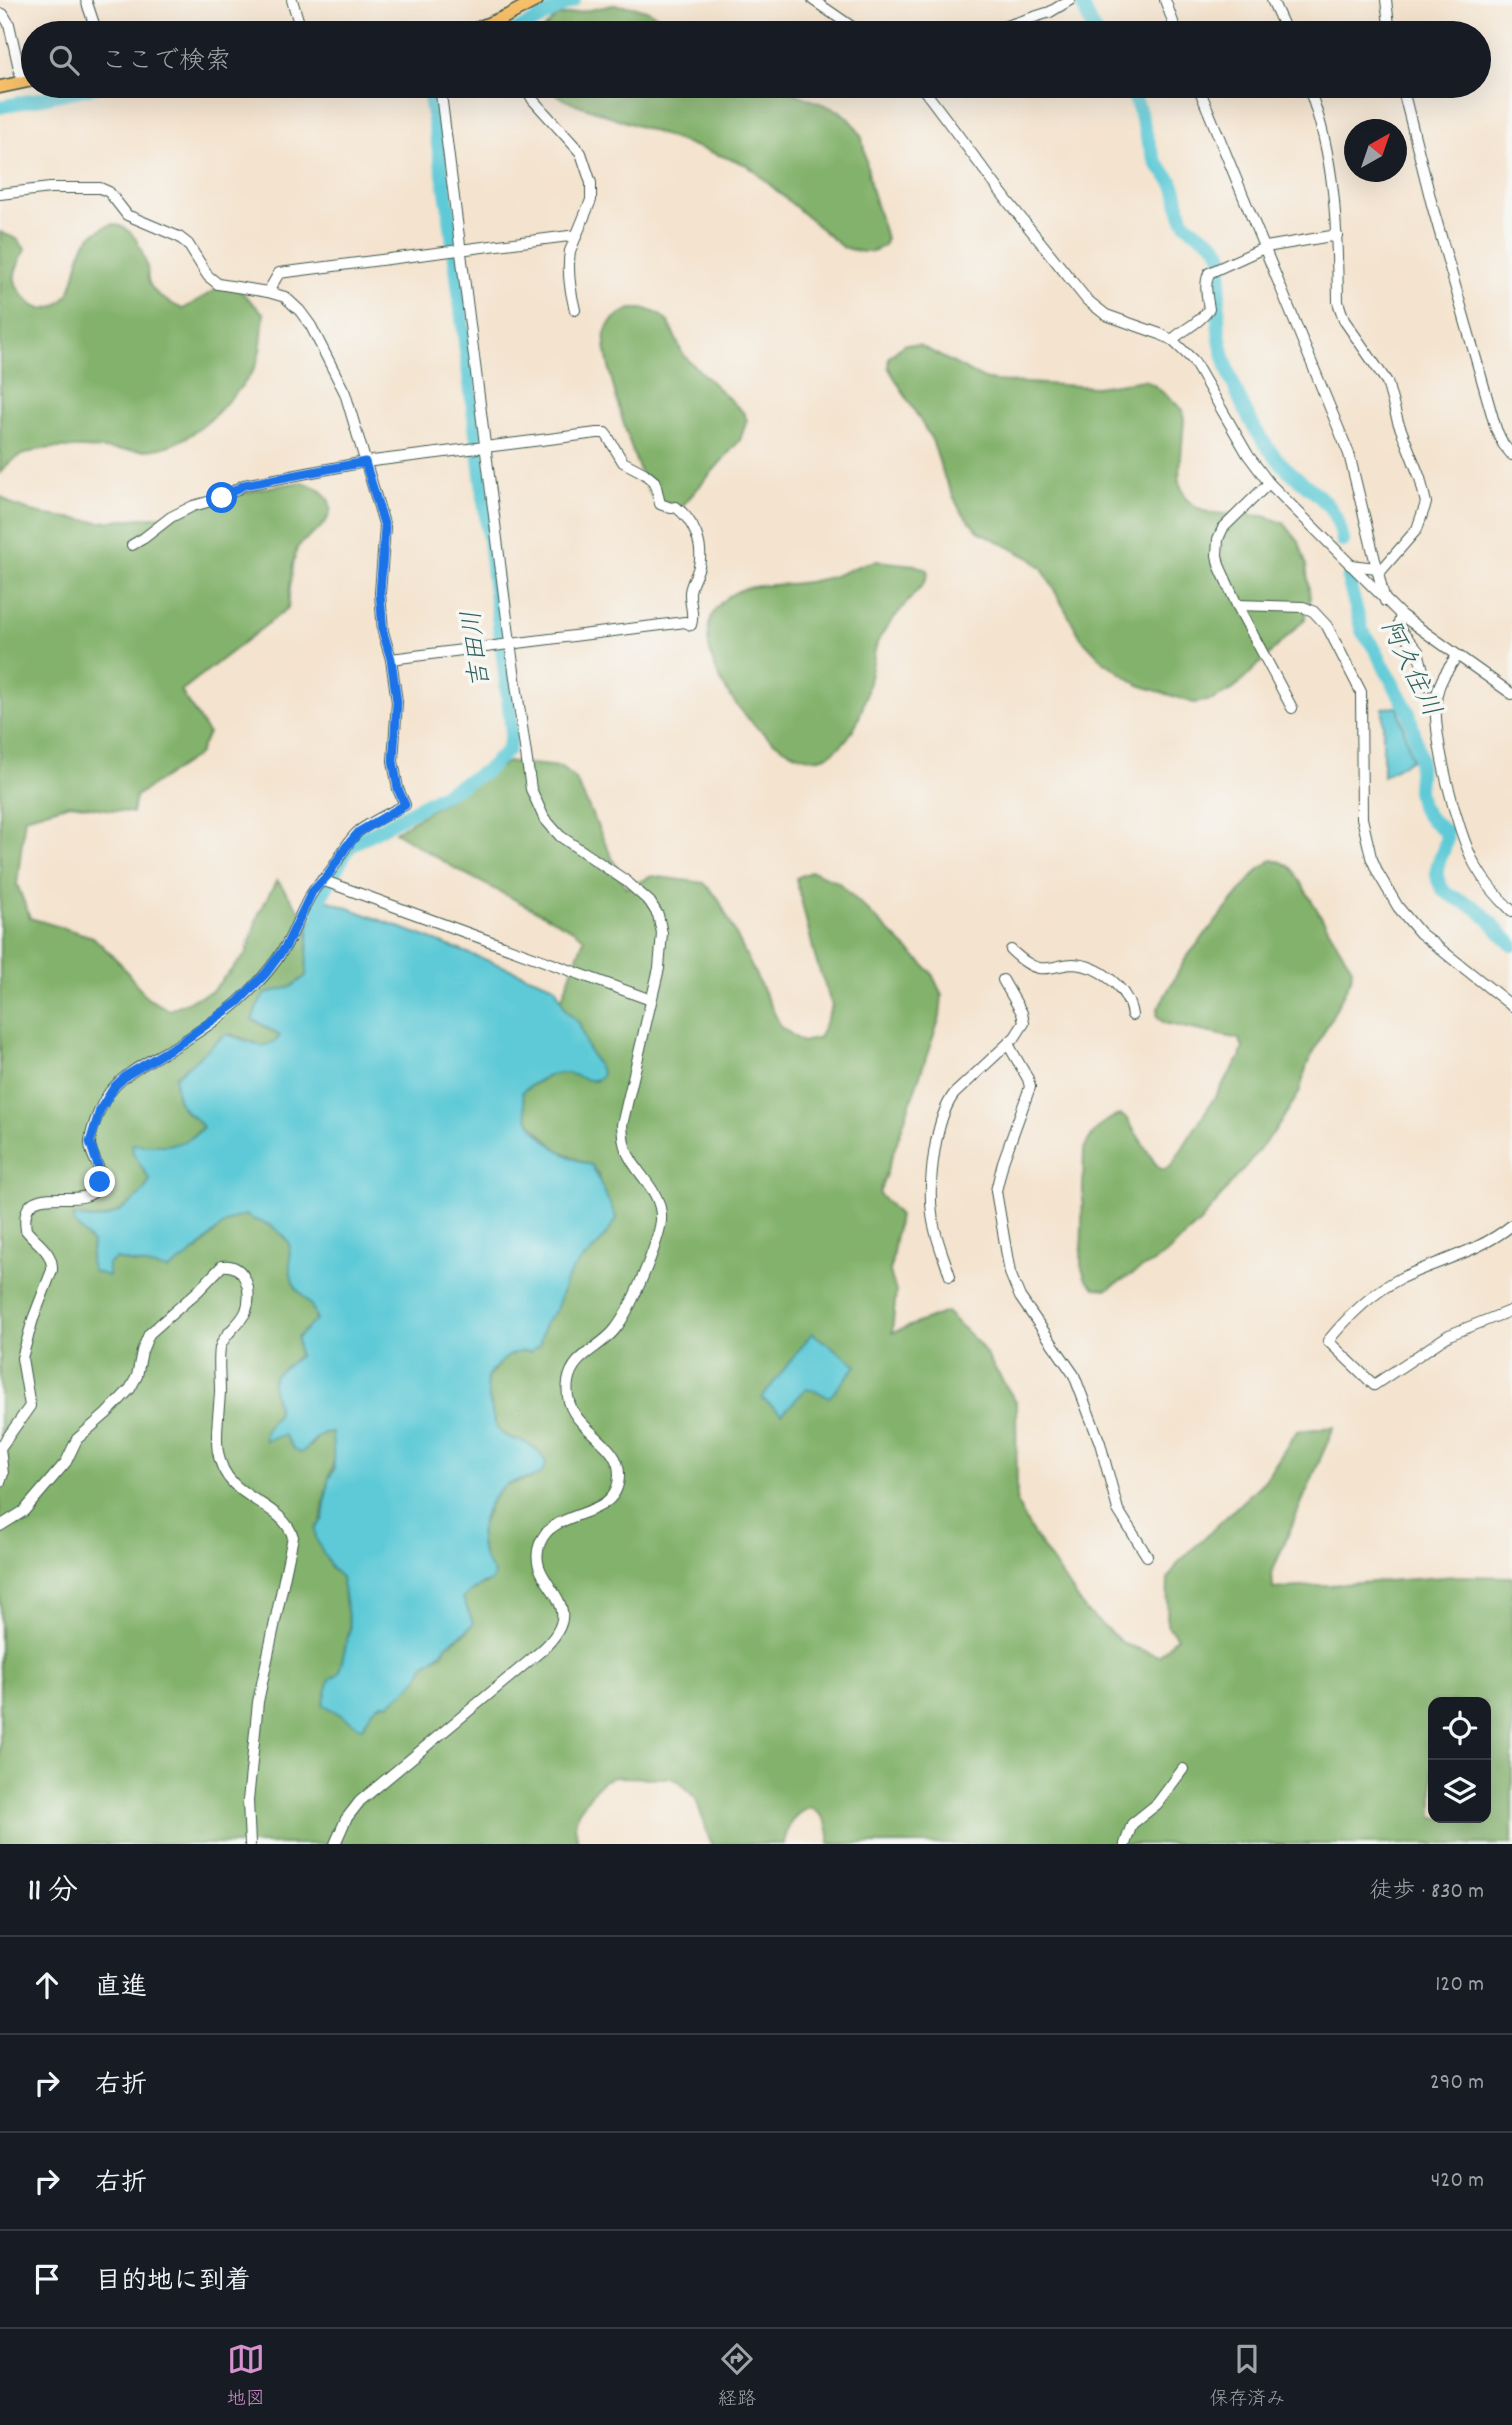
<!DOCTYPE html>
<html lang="ja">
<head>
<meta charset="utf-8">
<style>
  body { margin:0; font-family:Dekko,"Klee One",sans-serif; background:#242831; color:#f1f3f6 }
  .controls { position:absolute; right:21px; bottom:21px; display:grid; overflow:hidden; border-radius:14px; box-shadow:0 7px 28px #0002 }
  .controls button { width:63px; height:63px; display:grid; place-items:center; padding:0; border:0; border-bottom:2px solid #363941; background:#171b24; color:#f1f3f6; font:35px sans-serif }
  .compass { position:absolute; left:1344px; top:119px; width:63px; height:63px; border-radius:50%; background:#171b24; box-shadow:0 7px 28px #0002; rotate:40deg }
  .stop { position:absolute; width:21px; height:21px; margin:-16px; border:5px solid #1a73e8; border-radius:50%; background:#fff }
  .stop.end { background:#1a73e8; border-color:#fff; box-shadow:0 2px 7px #0008 }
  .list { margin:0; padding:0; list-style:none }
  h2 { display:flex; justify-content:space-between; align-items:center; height:91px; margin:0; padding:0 28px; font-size:30px }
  h2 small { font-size:23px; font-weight:400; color:#9ea1a6 }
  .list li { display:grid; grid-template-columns:46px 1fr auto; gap:21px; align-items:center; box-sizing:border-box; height:98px; padding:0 28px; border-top:2px solid #363941 }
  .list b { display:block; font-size:26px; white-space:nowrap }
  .list em { font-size:23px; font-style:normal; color:#9ea1a6 }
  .icon { flex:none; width:38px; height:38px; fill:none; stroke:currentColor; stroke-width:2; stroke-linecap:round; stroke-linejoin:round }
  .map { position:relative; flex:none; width:1512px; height:1844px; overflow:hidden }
  .search { position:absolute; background:#171b24; box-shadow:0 7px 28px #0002; left:21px; right:21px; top:21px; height:77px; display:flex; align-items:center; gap:18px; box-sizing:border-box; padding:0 24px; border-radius:38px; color:#9ea1a6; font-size:26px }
  .sheet { height:483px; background:#171b24 }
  nav { display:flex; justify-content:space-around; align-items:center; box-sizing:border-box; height:98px; border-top:2px solid #363941; background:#171b24; font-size:19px; color:#9ea1a6 }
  nav a { display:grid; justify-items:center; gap:4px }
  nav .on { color:#d690ce }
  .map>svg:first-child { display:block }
  .forest { fill:#83b26c; stroke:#517850; stroke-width:2; fill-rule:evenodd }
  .water { fill:#5ecad7; stroke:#3e8486; stroke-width:2 }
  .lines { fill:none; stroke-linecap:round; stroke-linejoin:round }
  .river { stroke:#5ecad7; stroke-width:14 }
  .minor-casing { stroke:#3f564b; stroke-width:12 }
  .major-casing { stroke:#3f564b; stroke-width:15 }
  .minor { stroke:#fff; stroke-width:10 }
  .major { stroke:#f6c06b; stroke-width:12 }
  .route { stroke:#1a73e8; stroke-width:9 }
  .labels { text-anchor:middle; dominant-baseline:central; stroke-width:7; stroke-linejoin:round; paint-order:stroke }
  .water-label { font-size:26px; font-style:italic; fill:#2f605d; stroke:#f6f6f2 }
</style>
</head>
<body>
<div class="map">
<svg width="1512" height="1844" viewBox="0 0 1512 1844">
  <rect width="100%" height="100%" fill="#f6f6f2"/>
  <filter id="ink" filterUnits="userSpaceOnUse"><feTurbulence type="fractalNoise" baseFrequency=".0143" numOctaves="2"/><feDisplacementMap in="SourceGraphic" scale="14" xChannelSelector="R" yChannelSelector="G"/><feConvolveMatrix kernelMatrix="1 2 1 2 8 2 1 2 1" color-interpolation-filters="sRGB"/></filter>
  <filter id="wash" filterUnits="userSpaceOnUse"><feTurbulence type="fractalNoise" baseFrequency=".00686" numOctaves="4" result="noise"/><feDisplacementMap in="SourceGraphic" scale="28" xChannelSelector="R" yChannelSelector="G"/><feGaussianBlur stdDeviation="1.57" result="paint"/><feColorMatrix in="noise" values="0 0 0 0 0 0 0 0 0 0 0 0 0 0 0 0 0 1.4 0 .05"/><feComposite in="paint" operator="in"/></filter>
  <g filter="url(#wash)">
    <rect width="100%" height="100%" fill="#f4e3ce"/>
    <g class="forest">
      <path d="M613,5C648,7 652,10 678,33H540L556,17Z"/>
      <path d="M546,86H777L840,111L854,124L862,138L871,188L886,238L885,244C872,256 858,252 842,247L747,165L565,100Z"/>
      <path d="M112,224C134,226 141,247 147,267C148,272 147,278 149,283C156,297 170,303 183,309L217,289L234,285L264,314C262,332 262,355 253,371C246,383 234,394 225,404C210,422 187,441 164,447C117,460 33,427 0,473V232L17,239L25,249C22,258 13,270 15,280C17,290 26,300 34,306C41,310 48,309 55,306C79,294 73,263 85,243C91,234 102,228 112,224Z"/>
      <path d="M631,309H646L659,314L669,323L682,353L688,360L743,412L747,420L740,440L678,511C671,507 660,504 654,498C638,484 601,353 605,334C609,319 618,315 631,309Z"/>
      <path d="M905,344L919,345L984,379L994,381L1096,387L1144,380L1154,385L1183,410L1184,420L1179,482L1186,499L1196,507L1210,513L1264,516L1284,523L1299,542L1306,564L1310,599L1305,619L1234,689L1212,700L1194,703L1139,685L1103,661L1081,638L1042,568L1030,558L978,531L960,510L945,479L932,440L888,367L889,357Z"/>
      <path d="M302,482C327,490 342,507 319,529C313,535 302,540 298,547C293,555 289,596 288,608L181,691L208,733L198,755L136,796L132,813L70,804L25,817L17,884L30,918L93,937L120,963L147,998L169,1010L212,991L246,954L259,913L277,880L309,923L306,976L291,987L267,994L261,999L253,1020L280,1036L276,1041L263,1046L231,1034L222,1036L206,1052L175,1076C176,1089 176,1101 185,1111C192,1117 198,1119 203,1127L181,1145H167L144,1170L150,1180C143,1198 114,1219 95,1219C87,1219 79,1217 72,1216L74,1223L92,1243L90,1262L108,1275V1264L116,1259L136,1264L196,1251L221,1226L238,1216L246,1215C254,1222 258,1220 267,1224C276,1227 283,1235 290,1242C291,1255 288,1269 293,1282C299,1296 316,1305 316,1320L297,1338L299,1356L281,1370L275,1398L278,1413L269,1423L265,1440L284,1434L294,1449L311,1446C317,1437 321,1432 332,1432C338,1450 333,1465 328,1482C323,1501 323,1520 317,1539L332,1568L341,1577L350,1628L339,1674L362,1727C369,1716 374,1702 389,1704L394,1700L424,1665L443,1653L446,1646L467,1632L473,1623L463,1598L471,1591L486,1584L485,1561L480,1542L481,1528L492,1500L505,1485L533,1478L544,1469L535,1447L506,1436L497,1429L486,1386L487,1378L504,1359L518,1351L539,1346L545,1323L556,1310L565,1283L573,1269L599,1244L617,1219L600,1184L598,1174L587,1164L558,1150L535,1128L527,1117L522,1092C532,1084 550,1073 563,1073C573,1073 585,1080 596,1081L602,1073L587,1047L579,1023L566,1011L561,1001L584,938L573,930L456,869L395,832L508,762L562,767L576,780L626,888L652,876L704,883L718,898L781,1027L802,1042L819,1038L832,1006L815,957L796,878L812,871L838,882L931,972L942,995L940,1017L879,1194L899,1215L890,1272L896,1292L892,1333L946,1312L980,1345L1016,1402L1017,1503L1032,1532L1086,1611L1124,1644L1159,1656L1177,1637L1167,1625L1168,1579L1179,1562L1265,1480L1297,1431L1334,1427L1272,1572L1273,1589L1457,1576L1512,1577V1844H829C830,1828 826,1815 810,1808C791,1814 788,1826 784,1844H711L696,1799L680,1782L671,1778L614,1777L603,1781L594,1790L578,1812L575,1825L578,1844H0V496L13,505L39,514L100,522L165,516L263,488ZM1433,1702H1486V1818H1433Z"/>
      <path d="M877,561L915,565L927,570L928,574L924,583C912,597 885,626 878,641C874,649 874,659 872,667C866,699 859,738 828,755C782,780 666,649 724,600C744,583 767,586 790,584C802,583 815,581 827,578C845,574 858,563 877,561Z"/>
      <path d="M1272,860L1282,862L1292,868L1352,968L1351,979L1307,1065L1299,1093L1277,1128L1200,1222L1165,1255L1107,1289L1095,1288L1086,1280L1081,1265L1084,1149C1091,1134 1104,1118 1121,1115L1127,1119L1155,1163L1162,1170L1171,1166L1240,1057L1243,1047L1239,1039L1164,1023L1157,1016L1158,1008L1186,958L1258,870Z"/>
    </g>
    <g class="water">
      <path d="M1398,707L1412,759L1383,776V708Z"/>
      <path d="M325,901H330L555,986L566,1011L579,1023L587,1047L602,1073L600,1078C587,1085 576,1073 563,1073C549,1073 532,1084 522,1092C524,1101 525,1112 529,1120C539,1140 571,1161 592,1165L617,1219L599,1244L573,1269L565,1283L556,1310L545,1323L539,1346L530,1352C519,1349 510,1354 501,1362C496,1366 490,1372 487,1378C485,1385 494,1425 498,1430C512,1446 529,1433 546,1462L542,1473C531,1480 516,1479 506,1485C489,1495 479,1525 480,1543C481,1555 487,1564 494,1573L492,1581L480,1585L463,1598L473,1623C466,1634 455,1637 446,1646C440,1654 434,1659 424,1665C419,1682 403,1693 389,1704C374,1702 369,1716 362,1728L323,1704L330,1679L339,1673L350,1628L341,1577L332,1569L316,1539L315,1529L323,1519L328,1481L334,1469L332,1432C317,1431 312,1445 301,1453L294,1449L284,1435L265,1440C263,1429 271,1421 278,1413L272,1383L274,1376L299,1356L297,1338L316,1320C316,1305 299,1296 293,1282C288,1269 291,1255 289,1242C283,1235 276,1227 267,1224C258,1220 254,1222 246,1215C224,1218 212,1236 196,1250C188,1257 178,1263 169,1270L116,1259L108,1264V1276L93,1271L90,1262L92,1243L74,1223L72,1216C79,1217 87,1219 95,1219C114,1219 143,1197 150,1180L133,1153L132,1144C158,1145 186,1150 203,1127C198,1119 191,1117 185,1110C176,1101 176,1089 175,1077L226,1034L263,1046L276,1041L280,1036L258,1022L252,1020L261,999L267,993L291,987L306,976L309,923Z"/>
      <path d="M812,1333L857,1365L829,1398L819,1392L806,1389L782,1414L762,1398Z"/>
    </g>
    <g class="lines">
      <g class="river">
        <path d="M1080,0L1095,33"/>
        <path d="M512,33L574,0"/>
        <path d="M1127,86C1143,107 1144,138 1156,162C1161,171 1171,177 1175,188C1179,198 1178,210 1183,219C1193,236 1216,236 1222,256C1221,280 1216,307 1219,331C1224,373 1250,429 1278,460C1305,490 1336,496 1343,541"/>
        <path d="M0,107L99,86"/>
        <path d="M1348,579L1362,631L1373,646L1409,713L1420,758L1418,790L1421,806L1429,818L1446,832C1449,848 1435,860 1437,875C1440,898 1462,898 1477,909C1490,919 1501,934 1512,945"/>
        <path d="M325,928L316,906L347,850L354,843L486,771L508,750L512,732L449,210L428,86"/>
      </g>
    </g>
  </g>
  <g filter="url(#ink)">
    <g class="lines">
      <g class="minor-casing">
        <g id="minor">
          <path d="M86,0L97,33"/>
          <path d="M292,0L302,33"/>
          <path d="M813,0L861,33"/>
          <path d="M1165,0L1177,33"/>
          <path d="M1272,0L1287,33"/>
          <path d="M1386,0L1390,33"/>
          <path d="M3,14L9,24L22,82"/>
          <path d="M984,33L1050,12L1070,0"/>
          <path d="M525,86L533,100L581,153L591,183V200L570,251C567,272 570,290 575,310"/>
          <path d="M921,86L1009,203L1087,300L1106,315L1160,334L1172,340L1193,360L1248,455L1269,483L1401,615L1512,694"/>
          <path d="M1198,86L1349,454L1385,601"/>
          <path d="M1308,86C1336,159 1337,225 1338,302L1344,320L1387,382L1398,422L1420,478L1426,503L1417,529L1379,573"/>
          <path d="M1402,86L1432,205L1496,429L1503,444L1512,455"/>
          <path d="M0,194L50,188H100L109,192L127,215L179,237L188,244L208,276L218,284L268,292L285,297L300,311L311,326L345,393L385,527L380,593L383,632L391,659L397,702L393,761L398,789L405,805C390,813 373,821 359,831C345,842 340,861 328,874C324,880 318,884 314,890C302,907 296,929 285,947C273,967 255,987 237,1003C220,1018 200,1031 181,1043C155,1059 121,1072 105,1099C99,1110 90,1132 90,1144C91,1159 105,1170 99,1185C86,1216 17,1174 26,1230C36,1243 53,1251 52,1270L33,1319L22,1358L30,1406L0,1448L3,1474L0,1482"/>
          <path d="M268,292L279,273L577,235"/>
          <path d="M1172,340C1185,328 1199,324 1209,309C1207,296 1204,285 1209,273L1266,247L1337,235"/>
          <path d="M1269,483L1223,528L1218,539L1217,555L1219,565L1237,605L1292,708"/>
          <path d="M132,545L144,538L171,517L193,506L222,498L244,485L365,462L597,433H605L608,437L623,462L644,473L655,482L660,504L671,508L676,507C693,520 704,544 699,566C697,575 691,583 690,592C689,604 695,613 691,625L685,622L391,659"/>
          <path d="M1350,565L1377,568"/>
          <path d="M1237,605L1303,607L1313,611L1327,626L1361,692L1362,818L1371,857L1378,873L1398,907L1420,933L1512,1006"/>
          <path d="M1401,615L1398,627L1418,651L1427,686"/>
          <path d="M1457,656C1449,668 1440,679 1437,694C1430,730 1457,832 1475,865C1485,883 1497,897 1512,911"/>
          <path d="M322,880L651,1000"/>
          <path d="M1011,950C1019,957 1028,966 1039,968C1050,970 1062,964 1073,964C1100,965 1128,988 1132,1015"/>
          <path d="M1008,1044L1028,1079L1030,1087L1003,1162L996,1191L1010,1273L1020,1297L1074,1375L1100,1443L1118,1510L1147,1556"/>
          <path d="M1512,1225C1479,1252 1439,1260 1401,1278C1372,1293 1349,1315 1328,1341L1374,1385L1449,1335L1512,1310"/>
          <path d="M950,1276C944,1257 934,1235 932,1214C928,1182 935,1119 954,1094L1015,1037L1024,1023L1022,1013L1003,980"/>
          <path d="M0,1526L24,1511L66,1462L77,1439L106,1414L130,1389L137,1376L142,1351L149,1334L198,1291L222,1266C246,1262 253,1293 246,1311C240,1325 224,1333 220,1348C218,1362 220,1377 220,1391C219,1423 208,1458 234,1484C252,1502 285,1511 293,1537L258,1702L248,1801L250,1844"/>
          <path d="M335,1844L346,1819L360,1801L541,1651C597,1600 523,1587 540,1543C553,1507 619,1521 619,1475C620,1437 561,1430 568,1382C572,1354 602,1348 616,1328C631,1309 658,1244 661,1221C663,1193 640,1178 629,1156C623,1146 623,1136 622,1125L659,968L662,933L658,915L650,902L626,881L560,836L544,818L531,789L510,643L440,86"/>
          <path d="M1125,1844L1132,1824L1157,1804L1183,1769"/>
        </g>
      </g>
      <g class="major-casing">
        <g id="major">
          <path d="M466,33L507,16L537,0"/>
          <path d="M0,87L33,80"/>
        </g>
      </g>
      <use href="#minor" class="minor"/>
      <use href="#major" class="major"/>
    </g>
  </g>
  <g class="lines" filter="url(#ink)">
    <path class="route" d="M100,1182V1172L90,1142L100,1110L115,1086L127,1075L182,1042L238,1002L266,973L286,946L312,892L328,875L346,847L359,832L405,805L398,789L393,761L397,702L391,659L383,632L380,593L385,527L365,462L244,485L222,498"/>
  </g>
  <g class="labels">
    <g class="water-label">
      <text transform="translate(478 649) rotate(-97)">吉田川</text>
      <text transform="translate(1409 669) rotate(64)">阿久住川</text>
    </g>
  </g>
</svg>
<div class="controls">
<button><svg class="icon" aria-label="locate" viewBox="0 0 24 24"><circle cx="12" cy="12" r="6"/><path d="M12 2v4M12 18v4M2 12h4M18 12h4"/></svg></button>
<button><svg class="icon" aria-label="layers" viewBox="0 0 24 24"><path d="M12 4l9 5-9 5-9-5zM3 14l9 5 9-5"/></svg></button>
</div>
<svg class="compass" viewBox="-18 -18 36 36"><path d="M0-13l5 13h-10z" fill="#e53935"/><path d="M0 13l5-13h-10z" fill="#9ea1a6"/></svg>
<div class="stop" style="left:222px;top:498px"></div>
<div class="stop end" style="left:100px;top:1182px"></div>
<div class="search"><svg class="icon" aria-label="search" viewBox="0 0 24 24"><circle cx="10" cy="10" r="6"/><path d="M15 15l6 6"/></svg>ここで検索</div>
</div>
<section class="sheet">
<h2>11 分<small>徒歩 · 830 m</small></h2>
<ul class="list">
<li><svg class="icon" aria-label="ahead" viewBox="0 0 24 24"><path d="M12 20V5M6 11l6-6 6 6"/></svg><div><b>直進</b></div><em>120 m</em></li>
<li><svg class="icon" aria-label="right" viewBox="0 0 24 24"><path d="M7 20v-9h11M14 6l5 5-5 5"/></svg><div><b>右折</b></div><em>290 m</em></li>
<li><svg class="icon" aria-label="right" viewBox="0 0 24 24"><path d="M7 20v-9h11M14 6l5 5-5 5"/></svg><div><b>右折</b></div><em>420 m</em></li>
<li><svg class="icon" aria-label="arrive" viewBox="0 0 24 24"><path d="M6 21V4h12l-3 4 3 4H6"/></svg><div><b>目的地に到着</b></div></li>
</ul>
</section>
<nav>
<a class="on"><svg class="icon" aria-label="map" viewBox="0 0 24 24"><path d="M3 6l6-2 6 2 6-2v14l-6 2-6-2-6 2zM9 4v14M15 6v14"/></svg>地図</a>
<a><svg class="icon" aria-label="directions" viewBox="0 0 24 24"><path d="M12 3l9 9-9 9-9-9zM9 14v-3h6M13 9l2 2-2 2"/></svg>経路</a>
<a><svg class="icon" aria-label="saved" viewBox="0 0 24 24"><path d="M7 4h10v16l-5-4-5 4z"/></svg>保存済み</a>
</nav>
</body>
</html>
